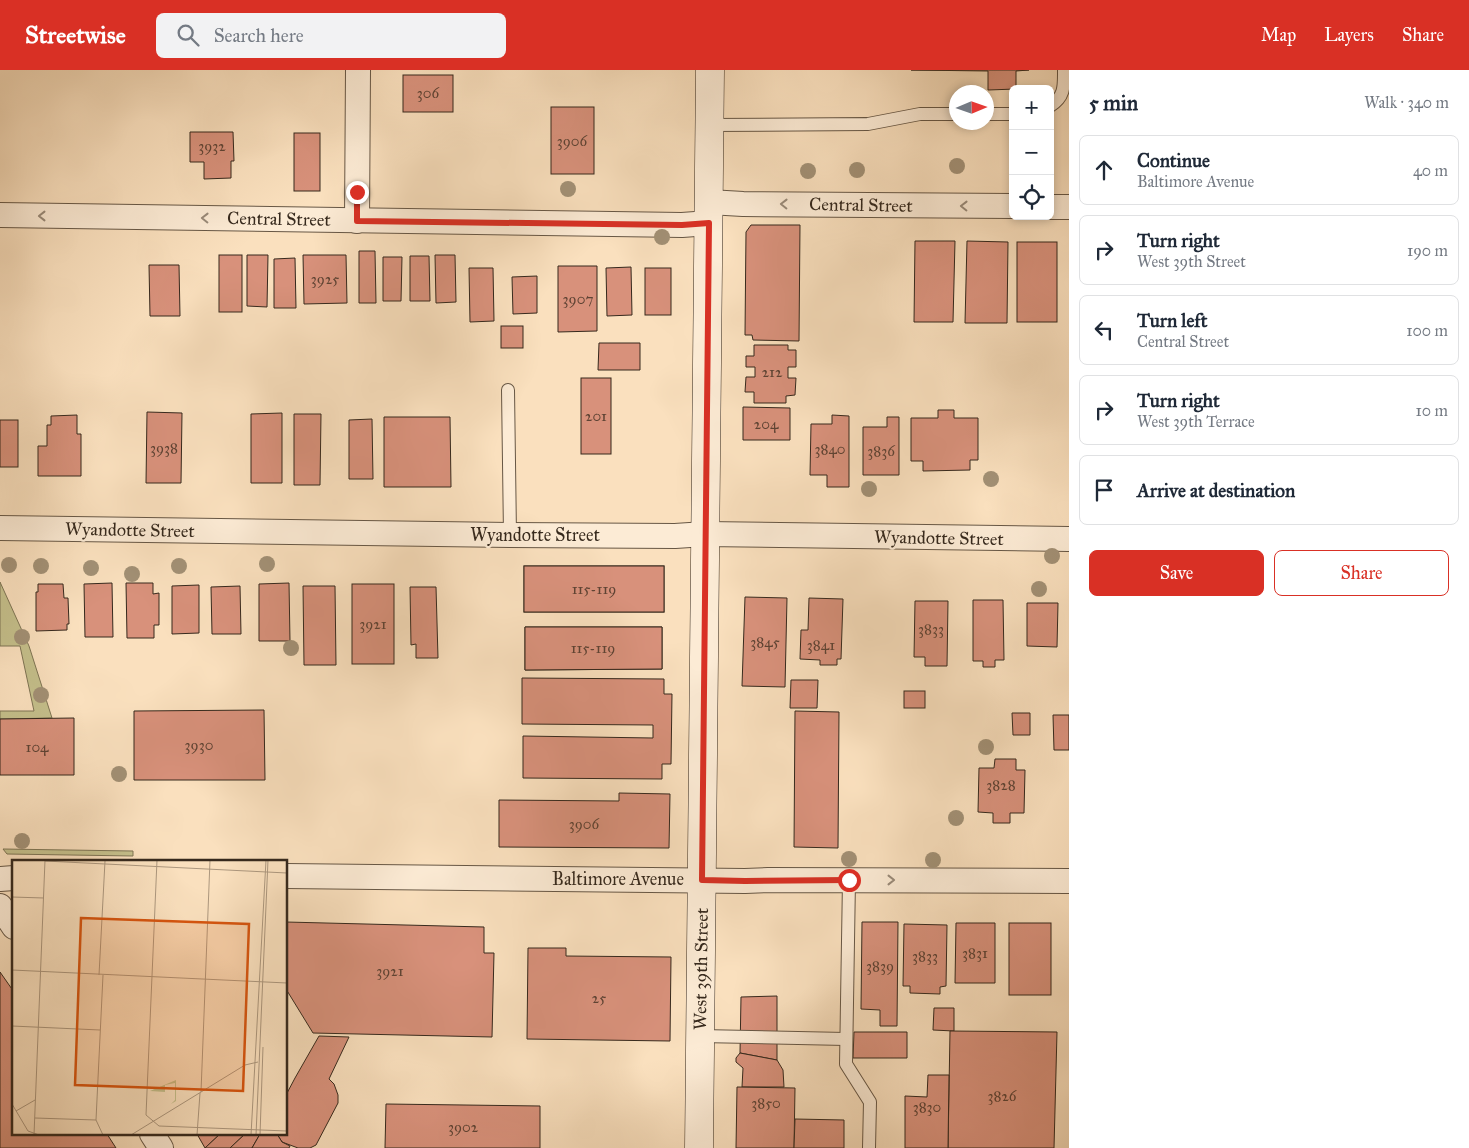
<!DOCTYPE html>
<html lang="en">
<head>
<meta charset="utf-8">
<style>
  body { margin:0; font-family:"IM FELL Great Primer",serif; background:#f2f2f3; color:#1f2937 }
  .controls { position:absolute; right:15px; top:15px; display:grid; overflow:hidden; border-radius:8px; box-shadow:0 2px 8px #0003 }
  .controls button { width:45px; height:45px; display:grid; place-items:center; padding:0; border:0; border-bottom:1px solid #e0e1e3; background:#fff; color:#1f2937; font:25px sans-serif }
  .compass { position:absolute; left:949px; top:15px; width:45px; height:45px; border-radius:50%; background:#fff; box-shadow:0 2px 8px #0003; rotate:88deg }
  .stop { position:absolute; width:15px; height:15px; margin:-11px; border:4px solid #d93025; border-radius:50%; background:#fff }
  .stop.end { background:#d93025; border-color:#fff; box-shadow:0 1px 5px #0008 }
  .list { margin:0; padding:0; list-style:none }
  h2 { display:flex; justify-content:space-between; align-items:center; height:65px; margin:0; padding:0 20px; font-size:21px }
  h2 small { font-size:16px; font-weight:400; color:#747a83 }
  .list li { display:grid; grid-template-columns:32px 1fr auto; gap:15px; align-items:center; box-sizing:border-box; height:70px; margin:0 10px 10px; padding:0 10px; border:1px solid #e0e1e3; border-radius:8px }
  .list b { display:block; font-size:19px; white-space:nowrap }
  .list p { margin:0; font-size:16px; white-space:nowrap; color:#747a83 }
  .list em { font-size:16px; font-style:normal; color:#747a83 }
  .actions { display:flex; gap:10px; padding:15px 20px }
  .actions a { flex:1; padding:11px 0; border:1px solid #d93025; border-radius:8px; text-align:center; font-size:18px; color:#d93025 }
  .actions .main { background:#d93025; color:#fff }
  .icon { flex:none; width:28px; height:28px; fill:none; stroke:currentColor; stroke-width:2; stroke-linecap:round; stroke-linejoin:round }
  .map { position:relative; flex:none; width:1069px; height:1078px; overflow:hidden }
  header { display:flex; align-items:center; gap:30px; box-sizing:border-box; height:70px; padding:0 25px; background:#d93025; color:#fff }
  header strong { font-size:24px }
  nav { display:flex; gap:28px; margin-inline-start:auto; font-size:18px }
  .search { width:350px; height:45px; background:#f2f2f3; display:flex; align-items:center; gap:12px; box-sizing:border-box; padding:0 18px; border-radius:8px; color:#747a83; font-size:19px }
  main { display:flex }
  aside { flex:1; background:#fff }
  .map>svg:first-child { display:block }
  .green { fill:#c5c08c; stroke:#7e7454 }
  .building { fill:#d8917b; stroke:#36291d }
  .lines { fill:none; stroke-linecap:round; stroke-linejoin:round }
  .lane-casing { stroke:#675745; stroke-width:14 }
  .street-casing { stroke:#675745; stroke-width:26 }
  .secondary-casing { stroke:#36291d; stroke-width:29 }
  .lane { stroke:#fcebd5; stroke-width:12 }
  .street { stroke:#fcebd5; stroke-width:24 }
  .secondary { stroke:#fcebd5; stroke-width:28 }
  .tree { fill:#a29075 }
  .oneway { stroke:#998a79 }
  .route { stroke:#d93025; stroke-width:6 }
  .labels { text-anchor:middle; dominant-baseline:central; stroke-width:4.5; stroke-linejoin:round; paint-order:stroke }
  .number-label { font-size:15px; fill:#5e4334 }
  .street-label { font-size:18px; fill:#36291d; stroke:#fcebd5 }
  .inset-road { fill:none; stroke:#ac977e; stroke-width:1 }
  .view { fill:#d6540e; fill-opacity:0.15; stroke:#d6540e; stroke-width:2.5 }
  .inset-edge { fill:none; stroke:#36291d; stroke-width:2.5 }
</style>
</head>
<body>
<header>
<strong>Streetwise</strong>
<div class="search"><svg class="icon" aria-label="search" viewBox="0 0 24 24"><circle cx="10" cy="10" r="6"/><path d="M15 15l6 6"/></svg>Search here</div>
<nav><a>Map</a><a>Layers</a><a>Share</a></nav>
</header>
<main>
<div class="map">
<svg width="1069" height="1078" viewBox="0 0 1069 1078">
  <rect width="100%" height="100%" fill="#fae0be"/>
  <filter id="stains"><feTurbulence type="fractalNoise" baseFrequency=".004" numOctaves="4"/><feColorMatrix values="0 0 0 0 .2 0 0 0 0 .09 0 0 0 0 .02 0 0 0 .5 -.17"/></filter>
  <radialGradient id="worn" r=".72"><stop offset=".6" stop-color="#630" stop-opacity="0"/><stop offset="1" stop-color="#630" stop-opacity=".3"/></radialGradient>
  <g class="green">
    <path d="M0,512L29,576L52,648L0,649V641H34L20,576H0Z"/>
    <path d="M3,779L133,781V786L7,784Z"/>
  </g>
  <g class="building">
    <path d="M911,0H1029L1016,1V19L988,20V1Z"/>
    <rect x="403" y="5" width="50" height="37"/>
    <rect x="551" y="37" width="43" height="67"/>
    <path d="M190,62H233L234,91H231V108L204,109V92H190Z"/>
    <rect x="294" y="63" width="26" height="58"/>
    <path d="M751,155H800L799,271L753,270L752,265H745L746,162Z"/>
    <path d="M915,171H955L953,252H914Z"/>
    <path d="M967,171L1008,172L1007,253H965Z"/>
    <rect x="1017" y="172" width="40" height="80"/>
    <path d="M359,181H375L376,233H359Z"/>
    <rect x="219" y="185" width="23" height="57"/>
    <path d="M247,185H268L267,237L247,236Z"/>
    <path d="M303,185H346L347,233L304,234Z"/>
    <path d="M435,185H455L456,232L436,233Z"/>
    <path d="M410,186H429L430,231H410Z"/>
    <path d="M383,187H402L401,231H383Z"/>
    <path d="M295,188L296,238H274V189Z"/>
    <path d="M149,195H179L180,246H150Z"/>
    <path d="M558,196H597V261L558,262Z"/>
    <path d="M631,197L632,245L607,246L606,198Z"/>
    <path d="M469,198H493L494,251L470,252Z"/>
    <rect x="645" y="198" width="26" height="47"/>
    <path d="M537,206V243L513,244L512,207Z"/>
    <rect x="501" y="256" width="22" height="22"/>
    <path d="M599,273H640V300H598Z"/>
    <path d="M754,275H788V280H796V297H788V308H796L795,325L786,326V333H754V322H745L746,307H755V297H746V286H754Z"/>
    <rect x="581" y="308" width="30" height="76"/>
    <path d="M743,337L790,338V370H743Z"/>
    <path d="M938,340H954V348H978V390H970V400L923,401V391H911V348H938Z"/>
    <path d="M147,342L182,343L181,413H146Z"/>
    <path d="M282,343V413H251V344Z"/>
    <path d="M294,344H321L320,415H294Z"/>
    <path d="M77,345V364H81V406H38V376H47V355H51V346Z"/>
    <path d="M832,345L849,346V417H827V405H810L811,354H832Z"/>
    <path d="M384,347H450L451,417H384Z"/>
    <path d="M887,347H899V405H863V357H887Z"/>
    <path d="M372,349L373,409H349V350Z"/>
    <rect x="0" y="350" width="18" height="47"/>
    <rect x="524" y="496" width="140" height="46"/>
    <rect x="524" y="496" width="140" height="46"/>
    <path d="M112,513L113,567H85L84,514Z"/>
    <path d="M126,513H153V524L159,523V555H154V568H127Z"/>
    <path d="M289,513L290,571H259V514Z"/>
    <path d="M38,514H63L64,528H68L69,554H67V560L36,561V522H38Z"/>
    <rect x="352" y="514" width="42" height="80"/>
    <path d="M199,515V563L172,564V516Z"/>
    <path d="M240,516L241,564H212L211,517Z"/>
    <path d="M303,516H335L336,595H304Z"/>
    <path d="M410,517H436L438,588H416V574L411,575Z"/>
    <path d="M745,527L787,528L785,617L742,616Z"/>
    <path d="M809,528L843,529L841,589H837V595H820V590L800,589L801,560H808Z"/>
    <path d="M973,530H1003L1004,590H995V597H983V591H973Z"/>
    <path d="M915,531H948L947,596H925V587H914Z"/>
    <path d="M1027,533H1058L1057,577L1027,576Z"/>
    <path d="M525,557H662V599L525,600Z"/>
    <path d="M525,557H662V599L525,600Z"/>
    <path d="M522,608L664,609V624H672L671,694H662V709L523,708V666L653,668V655L522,654Z"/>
    <path d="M791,610H818L817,638H790Z"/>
    <rect x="904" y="621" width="21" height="17"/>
    <path d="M264,640L265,710H134V641Z"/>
    <path d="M795,641L839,642L838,778L794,777Z"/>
    <path d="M1012,643H1030V665H1013Z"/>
    <path d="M1053,645H1069V680H1054Z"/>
    <path d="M74,648V705H0V649Z"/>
    <path d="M995,689H1016V700H1025L1024,743H1010V753H993V743L978,742L979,698H994Z"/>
    <path d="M619,723L670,724L669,778L499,777V730L619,731Z"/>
    <path d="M286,852L484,857V883H494L492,967L313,963L286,919Z"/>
    <path d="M862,852H898L897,956H880V940L861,939Z"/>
    <path d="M956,853H995V913H955Z"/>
    <rect x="1009" y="853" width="42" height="72"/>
    <path d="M904,854L947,855L946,916L940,917V924L910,923V916H903Z"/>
    <path d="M528,878H566V886L671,887L670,971L527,969Z"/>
    <path d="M0,902L14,922V1064H107L116,1078H0Z"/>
    <path d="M777,926V990L740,983L741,927Z"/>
    <path d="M934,938H954V961L933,960Z"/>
    <path d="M950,961L1057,962L1054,1078H948Z"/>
    <path d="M854,962H907V988H853Z"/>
    <path d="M319,966L349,967L329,1009L334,1014L338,1025V1033L316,1075L310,1078H298L282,1072L277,1064H286V1025L295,1008Z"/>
    <path d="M740,983L777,990L783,1000L784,1017H742L743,998L736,992V988Z"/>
    <path d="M928,1005H949L948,1078H905V1026L927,1027Z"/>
    <path d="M737,1017L795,1018L794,1078H736Z"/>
    <path d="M386,1034L540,1036V1078H385Z"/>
    <path d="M795,1049L844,1050V1078H794Z"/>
    <path d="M197,1064H220L205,1078Z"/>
    <path d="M220,1064H245L230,1078H205Z"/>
    <path d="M245,1064H260L252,1078H230Z"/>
    <path d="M260,1064H277L282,1072L290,1076L289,1078H252Z"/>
  </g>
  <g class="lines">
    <g class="lane-casing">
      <g id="lane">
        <path d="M1050,36C1065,27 1064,16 1064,0"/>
        <path d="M986,44H1013"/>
        <path d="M709,55L868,54L920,44H956"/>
        <path d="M508,320L510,465"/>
        <path d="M849,810L846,994L870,1032L869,1078"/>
        <path d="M700,966L846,969"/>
      </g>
    </g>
    <g class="street-casing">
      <g id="street">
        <path d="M709,132L743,134L1013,136"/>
        <path d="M1050,137H1069"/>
        <path d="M0,145L682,155L709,153"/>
        <path d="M357,151L358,0"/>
        <path d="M0,458L510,465L675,466L705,464L1069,469"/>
        <path d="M286,806L745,811L768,810L1069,811"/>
        <path d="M0,809L14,808"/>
        <path d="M0,836L14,857"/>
        <path d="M152,1064L161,1078"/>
      </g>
    </g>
    <g class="secondary-casing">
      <path id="secondary" d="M699,1078L710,0"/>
    </g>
    <use href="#lane" class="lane"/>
    <use href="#street" class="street"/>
    <use href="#secondary" class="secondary"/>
  </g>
  <g class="tree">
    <circle cx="957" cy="96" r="8"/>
    <circle cx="857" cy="100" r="8"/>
    <circle cx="808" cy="101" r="8"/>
    <circle cx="568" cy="119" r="8"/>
    <circle cx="662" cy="167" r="8"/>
    <circle cx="991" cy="409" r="8"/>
    <circle cx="869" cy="419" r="8"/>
    <circle cx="1052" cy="486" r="8"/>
    <circle cx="267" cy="494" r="8"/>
    <circle cx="9" cy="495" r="8"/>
    <circle cx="41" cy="496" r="8"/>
    <circle cx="179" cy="496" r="8"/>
    <circle cx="91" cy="498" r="8"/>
    <circle cx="132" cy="504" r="8"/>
    <circle cx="1039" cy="519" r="8"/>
    <circle cx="22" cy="567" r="8"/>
    <circle cx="291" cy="578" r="8"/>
    <circle cx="41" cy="625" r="8"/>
    <circle cx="986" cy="677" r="8"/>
    <circle cx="119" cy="704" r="8"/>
    <circle cx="956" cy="748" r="8"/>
    <circle cx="22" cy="771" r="8"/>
    <circle cx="849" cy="789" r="8"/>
    <circle cx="933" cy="790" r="8"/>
  </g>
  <defs><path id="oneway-chevron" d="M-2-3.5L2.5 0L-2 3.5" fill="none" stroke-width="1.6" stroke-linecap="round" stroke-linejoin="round" transform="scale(1.25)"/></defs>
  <g class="oneway">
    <use href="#oneway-chevron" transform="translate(784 134) rotate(-179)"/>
    <use href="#oneway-chevron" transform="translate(964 136) rotate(-179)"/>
    <use href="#oneway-chevron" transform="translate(42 146) rotate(-180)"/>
    <use href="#oneway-chevron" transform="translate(205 148) rotate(-179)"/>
    <use href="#oneway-chevron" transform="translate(891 810)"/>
  </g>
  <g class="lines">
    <path class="route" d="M357,122V151L682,155L709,153L702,810L745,811L849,810"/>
  </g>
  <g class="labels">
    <g class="number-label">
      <text x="428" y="23">306</text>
      <text x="572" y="71">3906</text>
      <text x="212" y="76">3932</text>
      <text x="325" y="209">3925</text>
      <text x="578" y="229">3907</text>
      <text x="772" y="302">212</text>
      <text x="596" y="346">201</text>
      <text x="766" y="354">204</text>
      <text x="164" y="378">3938</text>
      <text x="830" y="379">3840</text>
      <text x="881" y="381">3836</text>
      <text x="594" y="519">115-119</text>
      <text x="373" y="554">3921</text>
      <text x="931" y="559">3833</text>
      <text x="765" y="572">3845</text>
      <text x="821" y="575">3841</text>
      <text x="593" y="578">115-119</text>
      <text x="199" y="675">3930</text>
      <text x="37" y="677">104</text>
      <text x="1001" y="715">3828</text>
      <text x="584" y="754">3906</text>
      <text x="975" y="883">3831</text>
      <text x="925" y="886">3833</text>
      <text x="880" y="896">3839</text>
      <text x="390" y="901">3921</text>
      <text x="599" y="928">25</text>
      <text x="1002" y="1026">3826</text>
      <text x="766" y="1033">3850</text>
      <text x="927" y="1037">3830</text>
      <text x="463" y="1057">3902</text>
    </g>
    <g class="street-label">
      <text transform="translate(861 135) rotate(1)">Central Street</text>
      <text transform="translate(279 149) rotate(1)">Central Street</text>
      <text transform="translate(130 460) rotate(1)">Wyandotte Street</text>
      <text x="535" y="465">Wyandotte Street</text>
      <text transform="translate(939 468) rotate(1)">Wyandotte Street</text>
      <text x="618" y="809">Baltimore Avenue</text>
      <text transform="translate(701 899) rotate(-89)">West 39th Street</text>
    </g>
  </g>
  <g transform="translate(12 790)">
    <rect width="275" height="275" fill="#fae0be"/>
    <path d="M164,220V241L159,244L163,240V223L153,225V232L138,231Z" fill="#c5c08c"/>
    <path class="inset-road" d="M145,0L134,255L147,266L275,271M33,1L275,13M0,37L32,38M0,110L275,123M87,115L93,1M91,115L84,260L91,275M0,166L88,170M189,232L198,0M0,244L16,271L27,275M4,251L23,240M23,258L84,260M22,275L33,0M119,275L233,205L246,202M185,275L188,233M239,275L254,0M244,275L256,0M248,275L251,187"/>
    <path class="view" d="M69,58L237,64L231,231L63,225Z"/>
    <rect width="275" height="275" class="inset-edge"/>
  </g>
  <rect width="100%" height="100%" filter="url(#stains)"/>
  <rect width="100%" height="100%" fill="url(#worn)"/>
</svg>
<div class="controls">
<button>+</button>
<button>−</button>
<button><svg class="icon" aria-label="locate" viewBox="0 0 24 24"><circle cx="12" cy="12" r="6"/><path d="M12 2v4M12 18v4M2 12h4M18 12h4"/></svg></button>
</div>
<svg class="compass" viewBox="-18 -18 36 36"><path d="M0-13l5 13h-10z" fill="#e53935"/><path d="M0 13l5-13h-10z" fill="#747a83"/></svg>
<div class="stop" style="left:849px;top:810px"></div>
<div class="stop end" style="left:357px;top:122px"></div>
</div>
<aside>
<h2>5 min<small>Walk · 340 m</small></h2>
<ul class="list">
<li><svg class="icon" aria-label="ahead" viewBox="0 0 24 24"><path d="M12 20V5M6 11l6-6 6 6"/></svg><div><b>Continue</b><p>Baltimore Avenue</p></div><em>40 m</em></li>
<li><svg class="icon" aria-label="right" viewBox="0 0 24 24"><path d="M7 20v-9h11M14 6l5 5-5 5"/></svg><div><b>Turn right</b><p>West 39th Street</p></div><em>190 m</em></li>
<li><svg class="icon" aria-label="left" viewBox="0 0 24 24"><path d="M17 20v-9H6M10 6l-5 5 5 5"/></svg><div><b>Turn left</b><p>Central Street</p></div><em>100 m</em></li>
<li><svg class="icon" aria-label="right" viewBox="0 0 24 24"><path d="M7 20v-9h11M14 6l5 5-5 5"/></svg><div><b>Turn right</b><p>West 39th Terrace</p></div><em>10 m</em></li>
<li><svg class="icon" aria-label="arrive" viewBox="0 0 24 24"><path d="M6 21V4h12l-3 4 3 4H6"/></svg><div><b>Arrive at destination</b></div></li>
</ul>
<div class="actions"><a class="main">Save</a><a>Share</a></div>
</aside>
</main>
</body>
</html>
